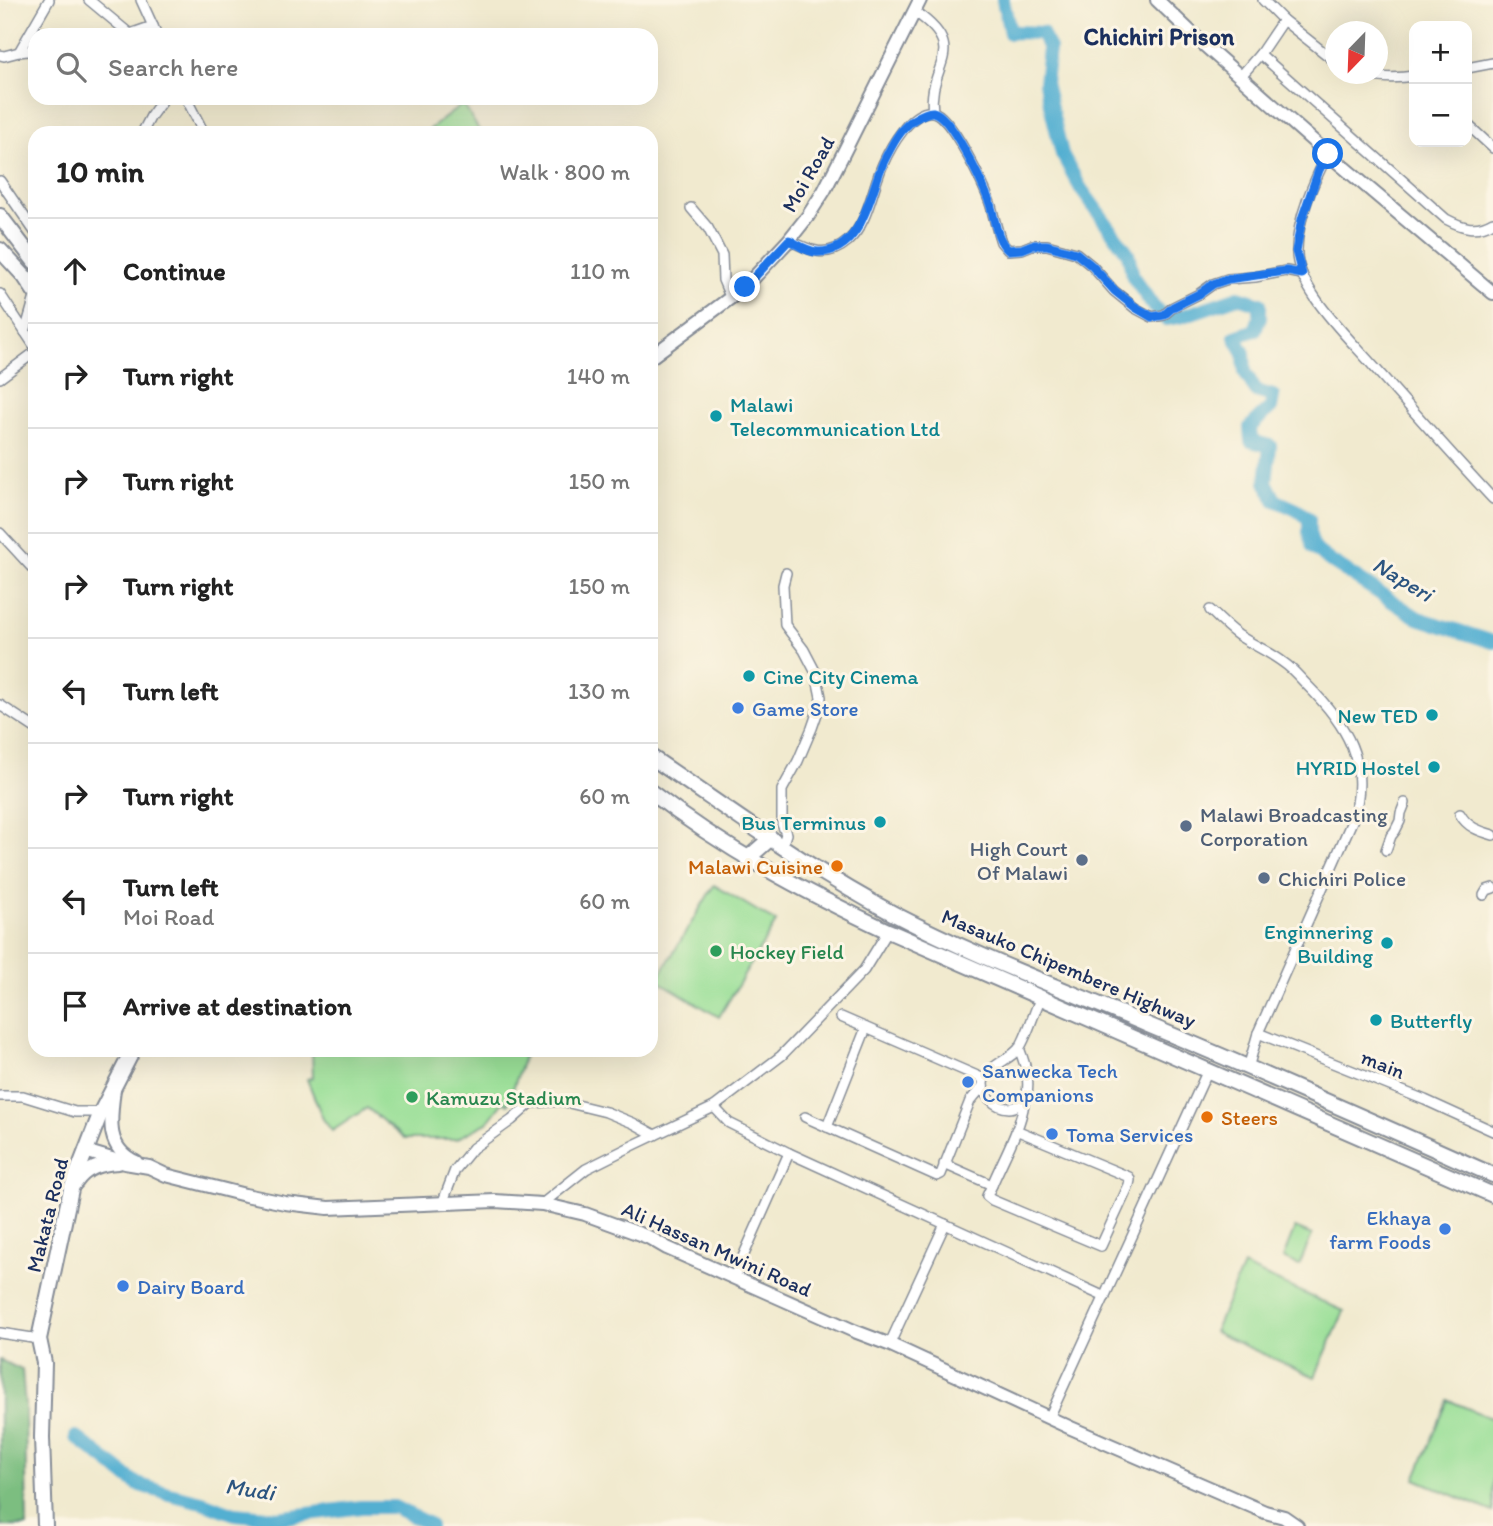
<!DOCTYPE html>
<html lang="en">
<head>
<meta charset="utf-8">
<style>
  body { margin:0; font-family:Itim,sans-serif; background:#f2f2f2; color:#222 }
  .controls { position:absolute; right:21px; top:21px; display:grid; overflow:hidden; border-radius:14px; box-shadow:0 7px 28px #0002 }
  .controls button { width:63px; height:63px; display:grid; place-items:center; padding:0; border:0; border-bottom:2px solid #e0e0e0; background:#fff; color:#222; font:35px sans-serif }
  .compass { position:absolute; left:1325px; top:21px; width:63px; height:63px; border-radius:50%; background:#fff; box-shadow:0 7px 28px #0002; rotate:203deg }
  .stop { position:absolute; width:21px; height:21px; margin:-16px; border:5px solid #1a73e8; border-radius:50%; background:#fff }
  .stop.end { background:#1a73e8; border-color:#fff; box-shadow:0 2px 7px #0008 }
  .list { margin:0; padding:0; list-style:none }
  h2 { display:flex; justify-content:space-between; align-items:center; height:91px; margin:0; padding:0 28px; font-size:30px }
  h2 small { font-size:23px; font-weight:400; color:#767676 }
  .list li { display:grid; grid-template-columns:46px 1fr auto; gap:21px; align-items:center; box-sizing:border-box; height:105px; padding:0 28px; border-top:2px solid #e0e0e0 }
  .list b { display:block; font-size:26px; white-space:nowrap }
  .list p { margin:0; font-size:23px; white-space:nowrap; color:#767676 }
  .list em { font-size:23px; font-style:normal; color:#767676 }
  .icon { flex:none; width:38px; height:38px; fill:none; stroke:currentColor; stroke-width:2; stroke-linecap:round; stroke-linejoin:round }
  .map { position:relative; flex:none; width:1493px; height:1526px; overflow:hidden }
  .search { position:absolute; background:#fff; box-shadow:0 7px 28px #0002; left:28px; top:28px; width:630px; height:77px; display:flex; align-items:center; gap:18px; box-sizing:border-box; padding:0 24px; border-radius:21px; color:#767676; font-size:26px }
  .panel { position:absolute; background:#fff; box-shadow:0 7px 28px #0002; left:28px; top:126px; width:630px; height:931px; border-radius:21px }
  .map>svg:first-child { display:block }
  .green { fill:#9adf97; stroke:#5a877a; stroke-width:2 }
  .forest { fill:#7bbe80; stroke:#4b766f; stroke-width:2 }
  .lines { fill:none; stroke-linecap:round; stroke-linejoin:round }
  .river { stroke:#53afd1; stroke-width:14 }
  .minor-casing { stroke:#868c96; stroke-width:12 }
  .secondary-casing { stroke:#868c96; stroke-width:16 }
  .primary-casing { stroke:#868c96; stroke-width:18 }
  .trunk-casing { stroke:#868c96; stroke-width:18 }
  .minor { stroke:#fff; stroke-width:9 }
  .secondary { stroke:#fff; stroke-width:12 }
  .primary { stroke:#fff; stroke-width:14 }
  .trunk { stroke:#fff; stroke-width:14 }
  .route { stroke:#1a73e8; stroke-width:9 }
  .culture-dot { fill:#0f9aa8; stroke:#fcf5e5; stroke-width:2.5 }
  .shop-dot { fill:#3f7fe0; stroke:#fcf5e5; stroke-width:2.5 }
  .service-dot { fill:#5c6f8a; stroke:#fcf5e5; stroke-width:2.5 }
  .food-dot { fill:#e8710a; stroke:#fcf5e5; stroke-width:2.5 }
  .leisure-dot { fill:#2e9e5b; stroke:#fcf5e5; stroke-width:2.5 }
  .labels { text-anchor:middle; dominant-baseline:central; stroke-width:6; stroke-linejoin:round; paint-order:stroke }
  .street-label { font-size:21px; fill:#1b2f5e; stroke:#fcf5e5 }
  .culture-label { font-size:21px; fill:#0d838f; stroke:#fcf5e5; text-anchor:end }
  .shop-label { font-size:21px; fill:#366cbe; stroke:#fcf5e5; text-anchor:start }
  .service-label { font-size:21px; fill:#4e5e75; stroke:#fcf5e5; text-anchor:start }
  .food-label { font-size:21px; fill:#c56008; stroke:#fcf5e5; text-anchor:end }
  .leisure-label { font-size:21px; fill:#27864d; stroke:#fcf5e5; text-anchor:start }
  .water-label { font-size:23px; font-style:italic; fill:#2c5580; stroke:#fcf5e5 }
  .quarter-label { font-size:24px; font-weight:bold; fill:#1b2f5e; stroke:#fcf5e5 }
</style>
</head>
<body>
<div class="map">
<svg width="1493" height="1526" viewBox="0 0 1493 1526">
  <rect width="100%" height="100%" fill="#fcf5e5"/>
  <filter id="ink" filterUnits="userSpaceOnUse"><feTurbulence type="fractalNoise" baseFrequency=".0143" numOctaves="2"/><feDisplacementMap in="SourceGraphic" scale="14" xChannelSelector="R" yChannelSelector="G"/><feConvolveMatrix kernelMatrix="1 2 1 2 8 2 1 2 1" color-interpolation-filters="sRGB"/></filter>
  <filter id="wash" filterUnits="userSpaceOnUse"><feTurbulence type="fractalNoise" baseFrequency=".00686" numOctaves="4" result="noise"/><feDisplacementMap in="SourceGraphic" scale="28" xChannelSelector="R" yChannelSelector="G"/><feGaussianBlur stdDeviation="1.57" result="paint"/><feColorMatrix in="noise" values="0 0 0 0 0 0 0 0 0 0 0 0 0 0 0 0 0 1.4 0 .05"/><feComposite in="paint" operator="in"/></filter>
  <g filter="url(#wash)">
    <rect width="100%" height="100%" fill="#f1eacf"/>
    <g class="green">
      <path d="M463,104L481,133H425Z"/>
      <path d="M714,885L776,922L719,1017L657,980Z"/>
      <path d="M312,1050H526L508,1104L503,1102L487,1123L456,1139H405L367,1108L332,1131L323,1119L307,1079L313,1077Z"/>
      <path d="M1295,1228L1312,1235L1299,1266L1283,1258Z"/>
      <path d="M1243,1266L1344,1311L1315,1377L1214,1332Z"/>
      <path d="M1448,1400L1493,1419V1512L1415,1479Z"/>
    </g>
    <path class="forest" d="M0,1360L22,1370L25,1405L27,1526H0Z"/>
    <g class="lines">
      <g class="river">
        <path d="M1003,0L1010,33L1016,32L1042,33L1049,49L1045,83L1062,154L1081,189L1128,253L1133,277L1153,306L1166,319L1183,316L1238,297L1260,304V317L1255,330L1235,337L1244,353L1245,372L1256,391L1273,396L1271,407L1250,427L1251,441L1270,446L1266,482L1275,500L1297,510L1309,519V532L1313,548L1333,563L1418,618L1493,642"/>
        <path d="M76,1437L137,1484L169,1494L202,1502L235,1514L278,1518L361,1507H394L425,1522L430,1526"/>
      </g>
    </g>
  </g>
  <g filter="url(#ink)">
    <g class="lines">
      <g class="minor-casing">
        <g id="minor">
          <path d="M89,0L130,34L153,26"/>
          <path d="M141,0L157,35"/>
          <path d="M1263,0L1283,20L1336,62"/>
          <path d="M915,12C972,51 926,65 933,112"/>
          <path d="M19,52L35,50"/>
          <path d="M1260,54L1446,219C1463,228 1476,232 1493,222"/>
          <path d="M0,55L4,56L19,52L49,0"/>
          <path d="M1467,68L1493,63"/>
          <path d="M1358,74C1377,78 1394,79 1414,76"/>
          <path d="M1241,76L1260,54L1283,20"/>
          <path d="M186,98L204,133"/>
          <path d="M1467,124L1493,148"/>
          <path d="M142,133L151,116L164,98"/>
          <path d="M1328,154C1314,180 1297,220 1297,250C1296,266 1307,286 1316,299C1333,324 1355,345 1375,368C1414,412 1453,456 1493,499"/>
          <path d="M0,181L35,232"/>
          <path d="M691,208L708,228L722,255L723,280L731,299"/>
          <path d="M789,240C810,251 827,259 848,241C869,222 872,188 883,164C890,148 911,109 933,112C951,115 985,188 991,206C994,218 997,230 1001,242L1008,250L1022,249L1032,245H1047L1076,253L1092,266L1114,291L1135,308L1152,317L1164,315L1173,307L1199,294L1213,284L1228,279L1255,277L1286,271L1302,274"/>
          <path d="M0,294L35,347"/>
          <path d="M25,332L35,297"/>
          <path d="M0,378L35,352"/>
          <path d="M0,533L35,571"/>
          <path d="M1210,610C1218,618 1228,628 1238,635C1253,645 1270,652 1284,663C1293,669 1300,678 1307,685C1346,724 1371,763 1353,819L1258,1033L1248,1068"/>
          <path d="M0,705L35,728"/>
          <path d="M1460,814C1467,827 1479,831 1493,835"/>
          <path d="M782,846L786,834L782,824V790L798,761L812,728L820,705L821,697L816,673L804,650L785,625L783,585L786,573"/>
          <path d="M1386,850L1391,836L1395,831L1400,821L1401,813L1405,803"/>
          <path d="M1484,895L1487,890L1493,888"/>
          <path d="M841,1017L984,1079"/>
          <path d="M1258,1033L1425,1100L1493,1131"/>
          <path d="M1019,1048C1026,1066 1032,1085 1024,1103C1019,1105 1015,1108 1009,1108C996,1108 979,1094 984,1079C990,1064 1011,1060 1020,1047C1027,1036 1035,1010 1041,997"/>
          <path d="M0,1096H23L75,1112H101"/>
          <path d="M714,1107L729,1123L789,1153L1105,1297"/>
          <path d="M805,1117L937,1176L941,1174L970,1101L983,1086"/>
          <path d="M827,1127L866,1028"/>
          <path d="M1016,1130L1129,1177L1130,1180L1129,1185L1101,1246L992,1200L987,1196L992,1185C1002,1161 1021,1128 1024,1103"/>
          <path d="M944,1164L992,1185"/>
          <path d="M442,1204L455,1170L473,1148L512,1120L531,1103L561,1101L606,1112L633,1123L655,1135"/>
          <path d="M542,1204L586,1169L636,1144L714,1107L781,1056L864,970L888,931"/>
          <path d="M734,1277L789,1153"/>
          <path d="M0,1333L39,1339"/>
          <path d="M891,1345L892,1339L945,1224"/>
          <path d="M1049,1418L1208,1070"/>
        </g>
      </g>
      <g class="secondary-casing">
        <g id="secondary">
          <path d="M1157,0L1201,42L1328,154L1493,293"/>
          <path d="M651,357L745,287L789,240L808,216L824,191L842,156L920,0"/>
          <path d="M114,1089C111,1116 104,1148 136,1162"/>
          <path d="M85,1151L125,1163L149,1167L166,1175L245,1195L285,1203L328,1208L495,1201L542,1204L585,1214L648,1237L667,1248L854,1331L891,1345L1071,1428L1265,1512L1284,1517L1297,1526"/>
          <path d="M76,1183C86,1168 101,1164 118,1163"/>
        </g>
      </g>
      <g class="primary-casing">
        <path id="primary" d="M45,1526L42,1437L44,1363L39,1339L71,1189L101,1112L133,1050"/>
      </g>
      <g class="trunk-casing">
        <g id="trunk">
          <path d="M0,216L35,262"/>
          <path d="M0,250L25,277L35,292"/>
          <path d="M651,757C731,811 810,870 896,915C977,957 1064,989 1148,1025C1264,1073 1378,1124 1493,1175"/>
          <path d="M651,792C724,849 805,892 888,931L1493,1195"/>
          <path d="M747,859L771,838"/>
        </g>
      </g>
      <use href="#minor" class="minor"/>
      <use href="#secondary" class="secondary"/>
      <use href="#primary" class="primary"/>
      <use href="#trunk" class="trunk"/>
    </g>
  </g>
  <g class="lines" filter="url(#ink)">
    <path class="route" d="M745,287L789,240C798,245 808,252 818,252C862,253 870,193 883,163C891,147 898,131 913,120C918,117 927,111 933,112C951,115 982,183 989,201C995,217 995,238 1008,250L1022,249L1032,245H1047L1076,253L1092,266L1115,291L1135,307L1152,317L1164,315L1173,307L1199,294L1213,284L1228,279L1286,271L1302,274L1296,251L1302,219L1319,170L1328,154"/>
  </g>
  <g class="culture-dot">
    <circle cx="716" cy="416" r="7"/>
    <circle cx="749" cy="676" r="7"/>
    <circle cx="1432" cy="715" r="7"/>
    <circle cx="1434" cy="767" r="7"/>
    <circle cx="880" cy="822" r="7"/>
    <circle cx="1387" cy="943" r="7"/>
    <circle cx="1376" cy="1020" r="7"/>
  </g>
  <g class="shop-dot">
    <circle cx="738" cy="708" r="7"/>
    <circle cx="968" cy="1082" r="7"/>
    <circle cx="1052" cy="1134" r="7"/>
    <circle cx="1445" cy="1229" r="7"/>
    <circle cx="123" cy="1286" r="7"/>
  </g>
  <g class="service-dot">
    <circle cx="1186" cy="826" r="7"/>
    <circle cx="1082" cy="860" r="7"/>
    <circle cx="1264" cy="878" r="7"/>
  </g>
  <g class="food-dot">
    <circle cx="837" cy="866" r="7"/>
    <circle cx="1207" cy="1117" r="7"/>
  </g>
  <g class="leisure-dot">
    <circle cx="716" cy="951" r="7"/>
    <circle cx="412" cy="1097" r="7"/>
  </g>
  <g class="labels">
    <g class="street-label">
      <text transform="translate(808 174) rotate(-60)">Moi Road</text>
      <text transform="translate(1069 968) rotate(23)">Masauko Chipembere Highway</text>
      <text transform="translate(1383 1064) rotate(22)">main</text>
      <text transform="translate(47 1215) rotate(-76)">Makata Road</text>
      <text transform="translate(717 1249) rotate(24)">Ali Hassan Mwini Road</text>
    </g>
    <g class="culture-label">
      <text x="730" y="404" text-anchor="start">Malawi<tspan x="730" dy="24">Telecommunication Ltd</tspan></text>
      <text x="763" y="676" text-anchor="start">Cine City Cinema</text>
      <text x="1418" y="715">New TED</text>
      <text x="1420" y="767">HYRID Hostel</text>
      <text x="866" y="822">Bus Terminus</text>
      <text x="1373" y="931">Enginnering<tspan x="1373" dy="24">Building</tspan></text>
      <text x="1390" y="1020" text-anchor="start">Butterfly</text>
    </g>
    <g class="shop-label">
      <text x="752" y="708">Game Store</text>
      <text x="982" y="1070">Sanwecka Tech<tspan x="982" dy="24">Companions</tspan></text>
      <text x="1066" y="1134">Toma Services</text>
      <text x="1431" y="1217" text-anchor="end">Ekhaya<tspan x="1431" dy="24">farm Foods</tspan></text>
      <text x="137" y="1286">Dairy Board</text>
    </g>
    <g class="service-label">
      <text x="1200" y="814">Malawi Broadcasting<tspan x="1200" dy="24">Corporation</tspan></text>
      <text x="1068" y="848" text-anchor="end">High Court<tspan x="1068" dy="24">Of Malawi</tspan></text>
      <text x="1278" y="878">Chichiri Police</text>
    </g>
    <g class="food-label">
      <text x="823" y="866">Malawi Cuisine</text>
      <text x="1221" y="1117" text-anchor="start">Steers</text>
    </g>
    <g class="leisure-label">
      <text x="730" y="951">Hockey Field</text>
      <text x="426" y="1097">Kamuzu Stadium</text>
    </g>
    <g class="water-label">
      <text transform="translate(1403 579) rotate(31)">Naperi</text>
      <text transform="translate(250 1489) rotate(9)">Mudi</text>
    </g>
    <g class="quarter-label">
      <text x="1159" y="36">Chichiri Prison</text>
    </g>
  </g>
</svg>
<div class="controls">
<button>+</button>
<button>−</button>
</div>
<svg class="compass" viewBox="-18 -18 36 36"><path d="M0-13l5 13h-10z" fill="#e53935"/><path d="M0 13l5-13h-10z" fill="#767676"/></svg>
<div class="stop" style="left:1328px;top:154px"></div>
<div class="stop end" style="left:745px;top:287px"></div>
<div class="search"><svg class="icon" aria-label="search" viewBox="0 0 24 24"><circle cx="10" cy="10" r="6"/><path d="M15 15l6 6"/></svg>Search here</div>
<section class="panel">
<h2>10 min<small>Walk · 800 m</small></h2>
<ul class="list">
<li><svg class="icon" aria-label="ahead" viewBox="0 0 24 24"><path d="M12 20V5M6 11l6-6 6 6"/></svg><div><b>Continue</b></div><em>110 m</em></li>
<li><svg class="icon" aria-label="right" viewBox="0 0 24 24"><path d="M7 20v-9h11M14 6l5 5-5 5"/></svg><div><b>Turn right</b></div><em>140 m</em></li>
<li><svg class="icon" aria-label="right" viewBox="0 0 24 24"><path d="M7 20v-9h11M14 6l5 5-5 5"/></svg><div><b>Turn right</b></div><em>150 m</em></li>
<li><svg class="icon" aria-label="right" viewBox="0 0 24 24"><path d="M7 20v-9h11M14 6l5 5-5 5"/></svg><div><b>Turn right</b></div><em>150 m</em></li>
<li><svg class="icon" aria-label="left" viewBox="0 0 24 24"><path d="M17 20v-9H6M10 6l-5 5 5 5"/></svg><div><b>Turn left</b></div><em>130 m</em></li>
<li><svg class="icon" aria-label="right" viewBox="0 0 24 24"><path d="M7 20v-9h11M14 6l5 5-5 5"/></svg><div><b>Turn right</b></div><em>60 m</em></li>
<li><svg class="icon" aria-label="left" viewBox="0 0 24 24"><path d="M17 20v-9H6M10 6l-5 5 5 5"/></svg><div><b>Turn left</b><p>Moi Road</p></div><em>60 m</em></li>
<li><svg class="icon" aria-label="arrive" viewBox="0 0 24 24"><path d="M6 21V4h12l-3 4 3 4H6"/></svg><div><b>Arrive at destination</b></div></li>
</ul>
</section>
</div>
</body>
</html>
